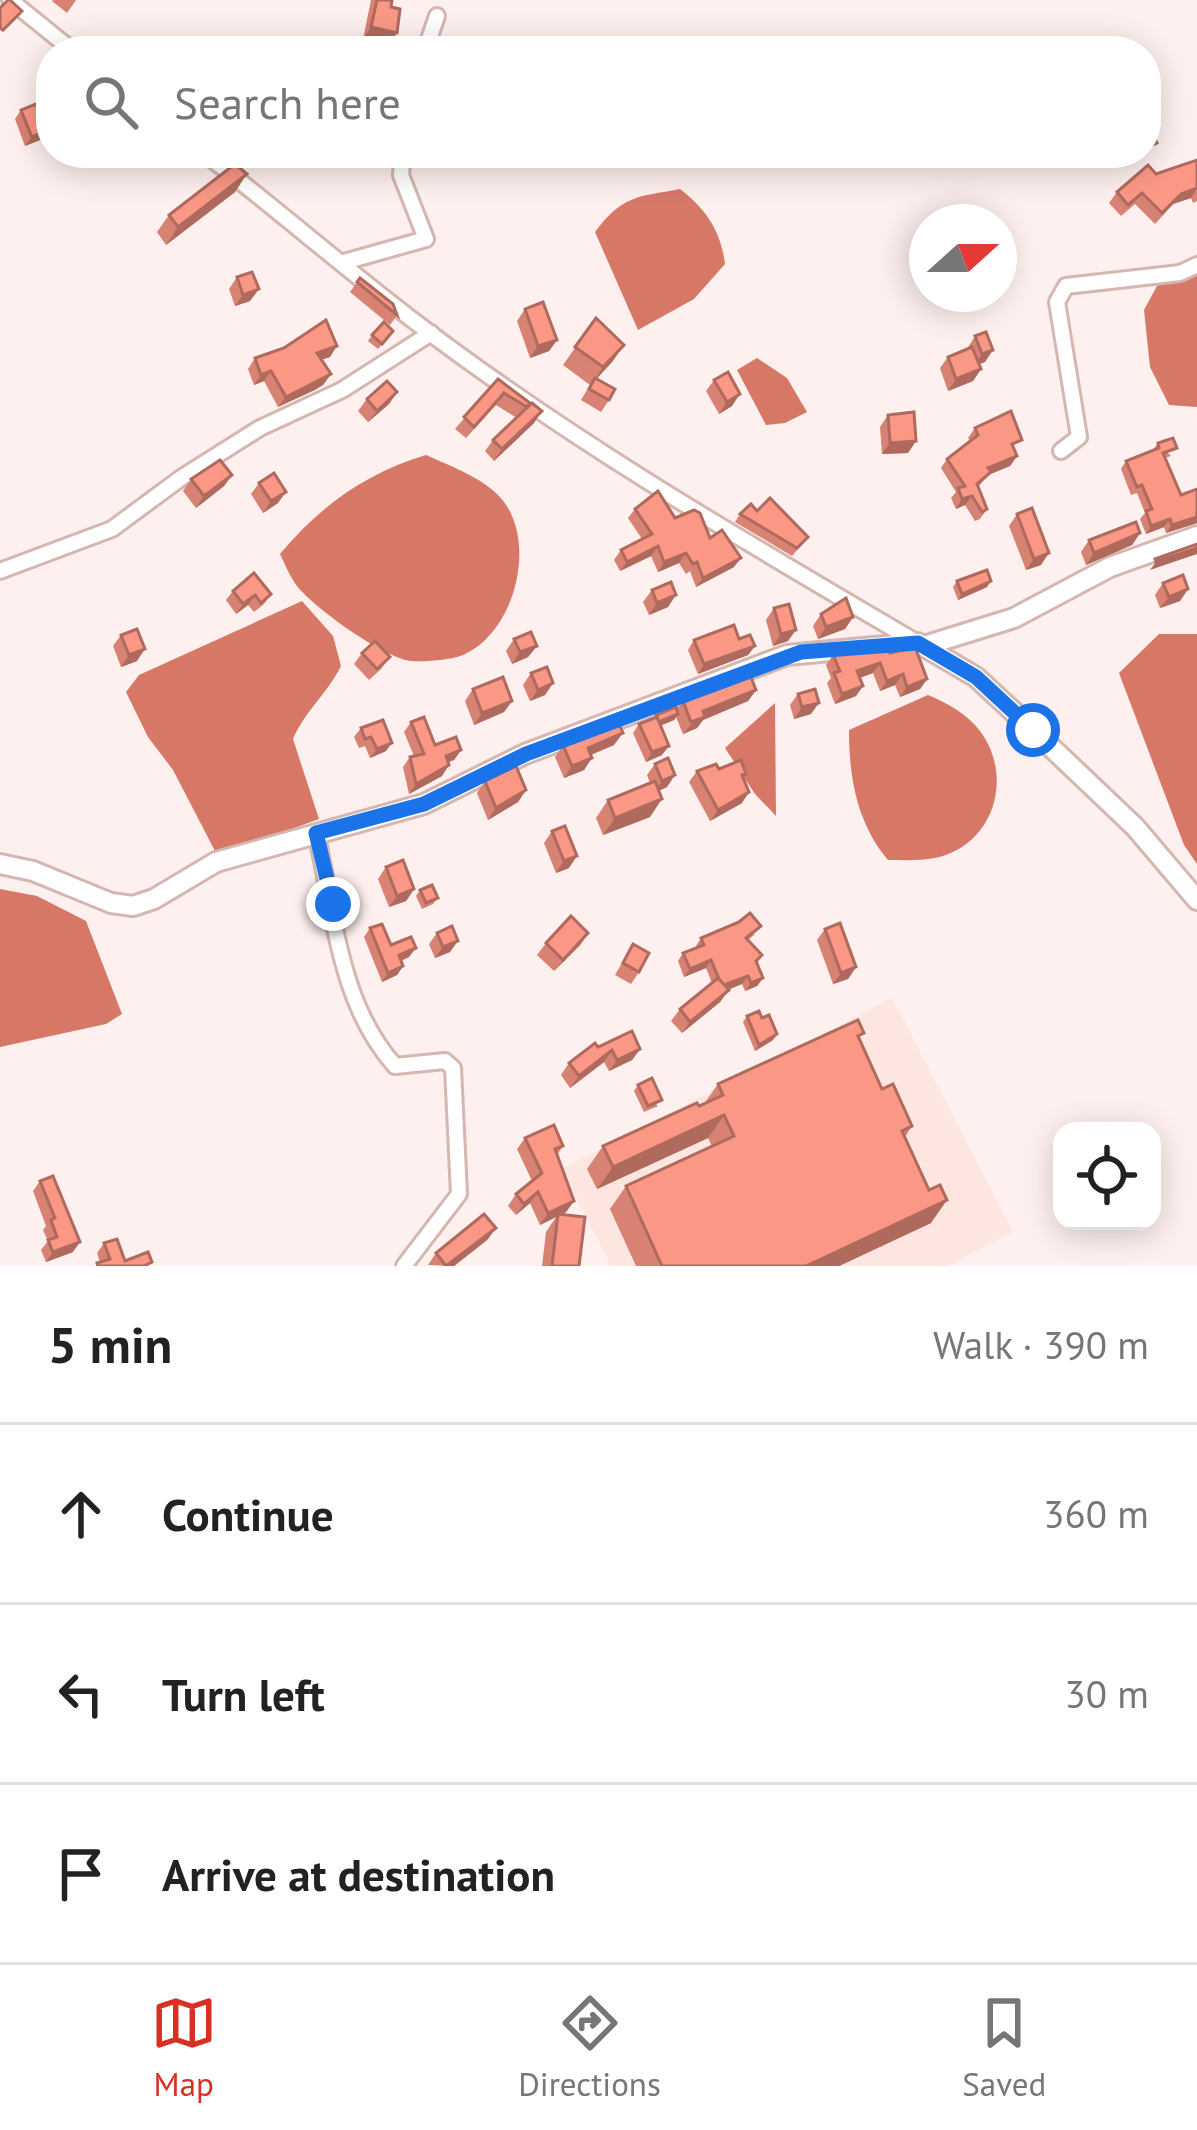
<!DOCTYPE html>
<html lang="en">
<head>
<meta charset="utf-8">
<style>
  body { margin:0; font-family:"PT Sans",sans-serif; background:#f6f6f6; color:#222 }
  .controls { position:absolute; right:36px; bottom:36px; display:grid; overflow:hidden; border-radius:24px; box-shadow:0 6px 30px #0003 }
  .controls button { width:108px; height:108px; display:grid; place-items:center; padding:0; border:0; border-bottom:3px solid #e0e0e0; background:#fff; color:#222; font:60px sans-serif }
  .compass { position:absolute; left:909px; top:204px; width:108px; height:108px; border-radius:50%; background:#fff; box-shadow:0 6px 30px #0003; rotate:69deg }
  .stop { position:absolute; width:36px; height:36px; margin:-27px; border:9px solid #1a73e8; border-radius:50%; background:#fff }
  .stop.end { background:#1a73e8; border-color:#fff; box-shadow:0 3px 12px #0008 }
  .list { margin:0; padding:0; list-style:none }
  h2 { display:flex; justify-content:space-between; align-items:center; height:156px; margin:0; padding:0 48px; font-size:51px }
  h2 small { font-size:39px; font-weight:400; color:#767676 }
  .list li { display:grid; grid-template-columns:78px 1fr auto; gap:36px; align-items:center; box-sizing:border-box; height:180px; padding:0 48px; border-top:3px solid #e0e0e0 }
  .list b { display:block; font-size:45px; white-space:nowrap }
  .list em { font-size:39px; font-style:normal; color:#767676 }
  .icon { flex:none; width:66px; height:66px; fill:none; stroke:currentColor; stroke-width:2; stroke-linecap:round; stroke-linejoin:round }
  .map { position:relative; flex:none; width:1197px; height:1266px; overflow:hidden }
  .search { position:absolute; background:#fff; box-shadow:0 6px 30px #0003; left:36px; right:36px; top:36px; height:132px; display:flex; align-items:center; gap:30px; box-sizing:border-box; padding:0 42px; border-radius:48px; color:#767676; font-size:45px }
  .sheet { height:696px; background:#fff }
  nav { display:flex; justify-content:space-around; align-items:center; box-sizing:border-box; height:168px; border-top:3px solid #e0e0e0; background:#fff; font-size:33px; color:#767676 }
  nav a { display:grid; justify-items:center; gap:6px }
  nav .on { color:#d93025 }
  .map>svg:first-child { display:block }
  .built { fill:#fde5e0 }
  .water { fill:#d77867 }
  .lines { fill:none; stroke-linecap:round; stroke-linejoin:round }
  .minor-casing { stroke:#d5b7b1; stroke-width:20 }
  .tertiary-casing { stroke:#d5b7b1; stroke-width:24 }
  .minor { stroke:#fff; stroke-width:14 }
  .tertiary { stroke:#fff; stroke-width:18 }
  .wall { fill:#d78272 }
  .shaded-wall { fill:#af6a5d }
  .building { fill:#fa9785; stroke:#af6a5d; stroke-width:3 }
  .route { stroke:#1a73e8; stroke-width:15 }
</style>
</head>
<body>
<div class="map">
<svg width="1197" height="1266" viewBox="0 0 1197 1266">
  <rect width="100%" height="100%" fill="#fef0ee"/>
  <path class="built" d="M892,998L1013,1232L948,1266H611L561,1169Z"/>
  <g class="water">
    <path d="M680,189C706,209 721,231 725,264L694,299L638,330L595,232C623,195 637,197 680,189Z"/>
    <path d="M1197,272V407L1169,405L1150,367L1144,310L1158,284Z"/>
    <path d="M757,358L787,378L807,412L785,423L766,425L737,370Z"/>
    <path d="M426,455C450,466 479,476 498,495C539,536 517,630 465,654C454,660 424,662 411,661C384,658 314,608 297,586C290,577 285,564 280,554C320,506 366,473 426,455Z"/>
    <path d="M302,601L333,636L341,666C327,694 305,711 293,739L319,819L264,839L215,851L173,770L148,737L126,692L139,675Z"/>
    <path d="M1159,634H1197V864L1184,845L1119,673Z"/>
    <path d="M928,695C945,702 962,711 975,725C1016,770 997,845 935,858C920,861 903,860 888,860C857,823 849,778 849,730Z"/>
    <path d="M775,703L776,816L755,794L725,748Z"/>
    <path d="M0,889L37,896L86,921L122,1014L106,1024L0,1047Z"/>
  </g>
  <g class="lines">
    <g class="minor-casing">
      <g id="minor">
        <path d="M10,0L73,51"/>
        <path d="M425,51L437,16"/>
        <path d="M204,153C274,207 341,265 410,318C569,440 744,541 916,642"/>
        <path d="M344,262L426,239L401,175L403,153"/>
        <path d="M1061,451L1079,437L1057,302L1066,286L1180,273L1197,265"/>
        <path d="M0,571L112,529L181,478L260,428L342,390L431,333"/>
        <path d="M316,833C335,913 338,1002 395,1066L445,1061L453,1068L459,1194L404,1266"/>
      </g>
    </g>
    <g class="tertiary-casing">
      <g id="tertiary">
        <path d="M924,646L1014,618L1110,567L1197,536"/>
        <path d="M0,864L33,871L111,903L133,906L154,899L216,862L424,804L525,754L787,655L918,643L976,677L1033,730L1135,827L1197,900"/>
      </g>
    </g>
    <use href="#minor" class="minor"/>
    <use href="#tertiary" class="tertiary"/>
  </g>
  <g class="wall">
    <path d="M53,0H76L67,13L52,1Z"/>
    <path d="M371,0H392L389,44L363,39Z"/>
    <path d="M21,110L46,131L40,140L25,146L15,119Z"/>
    <path d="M1197,160V201L1193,203L1191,198L1173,204L1155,224L1135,204L1121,216L1109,203L1117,192L1156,174Z"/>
    <path d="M235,192L166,245L157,232L169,215Z"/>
    <path d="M237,277L250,301L235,306L229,289Z"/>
    <path d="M360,278L397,315L390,325L350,292Z"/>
    <path d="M525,309L557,340L549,351L530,358L517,321Z"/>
    <path d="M596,318L624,345L612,362L596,379L609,400L601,412L581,400L590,385L563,365Z"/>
    <path d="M393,331L378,349L368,341L372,335Z"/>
    <path d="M975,336L985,362L979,364L981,369L973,381L948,391L940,368L948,357L967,349Z"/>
    <path d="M330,357L321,360L331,374L323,385L278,407L264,381L254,385L248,369L255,358Z"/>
    <path d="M498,379L530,403L534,423L494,461L485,451L493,440L517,418L496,405L466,438L455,429Z"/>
    <path d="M714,380L732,406L719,414L706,391Z"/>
    <path d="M397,392L389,404L368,422L358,411L367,399Z"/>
    <path d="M888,415L916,441L908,453L882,454L880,427Z"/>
    <path d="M975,428L1015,450L1017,456L1010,466L988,475L978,487L987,509L980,519L975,521L965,505L956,509L951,498L956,492L941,468L947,459L970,441L968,438Z"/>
    <path d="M1158,443L1171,456L1165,458L1181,495L1197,523L1166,533L1164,527L1146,534L1140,519L1145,513L1137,493L1131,495L1121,469L1126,461L1152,451Z"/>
    <path d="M232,475L224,486L196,508L183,491L191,479Z"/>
    <path d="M259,483L278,503L263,513L251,494Z"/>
    <path d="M635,509L675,518L710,538L734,567L696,587L690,571L686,574L679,563L658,572L651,556L620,571L614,560L621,550L642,539L628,518Z"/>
    <path d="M757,511L808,537L792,556L735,522L740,514Z"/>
    <path d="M1017,514L1041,565L1026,570L1009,526Z"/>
    <path d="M1140,533L1132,545L1086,565L1081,552L1089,540Z"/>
    <path d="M957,581L987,587L958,600L953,587Z"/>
    <path d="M1163,583L1188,589L1180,601L1160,608L1155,595Z"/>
    <path d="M652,590L668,607L649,615L643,602Z"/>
    <path d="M233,591L271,594L264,604L254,612L248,605L236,614L226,600Z"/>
    <path d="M774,608L788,641L773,646L766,620Z"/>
    <path d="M821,614L853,617L845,629L818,639L813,626Z"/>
    <path d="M121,635L137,661L121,667L113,646Z"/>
    <path d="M514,639L537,646L528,657L512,664L506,651Z"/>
    <path d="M694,640L755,646L748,655L698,674L688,650Z"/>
    <path d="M362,653L390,657L381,669L369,680L354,664Z"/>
    <path d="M890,653L927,679L920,689L900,697L895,685L880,691L873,673L860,678L863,686L856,696L835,704L827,683L831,678L826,665L833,655Z"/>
    <path d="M531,673L553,683L545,695L530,701L523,685Z"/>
    <path d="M473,689L512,701L504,712L474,725L465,701Z"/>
    <path d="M756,690L748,701L703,720L697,728L683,734L676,717L674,720L661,725L662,755L646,762L633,733L639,724L653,719L656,715L677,710L683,701Z"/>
    <path d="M798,694L811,714L794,719L790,705Z"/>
    <path d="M411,722L435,745L461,750L454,760L448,762L442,776L409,794L403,767L410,757L414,756L404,732Z"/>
    <path d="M361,728L386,751L370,758L365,746L359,748L354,737Z"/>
    <path d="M563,745H614L591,755L584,770L564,778L555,757Z"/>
    <path d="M655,764L667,787L658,791L650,817L603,835L596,818L608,800L650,783L647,775Z"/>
    <path d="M719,769L746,774L743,778L742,803L710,821L689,782L697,771Z"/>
    <path d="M485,781L526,790L518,802L488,820L477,793Z"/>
    <path d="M552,831L569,868L556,873L544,843Z"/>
    <path d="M386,867L414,889L406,901L389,907L378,879Z"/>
    <path d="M420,890L438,898L433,904L422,909L416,896Z"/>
    <path d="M370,928L409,957L401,961L403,966L397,975L382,982L364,937Z"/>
    <path d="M825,929L856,967L848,979L833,984L817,940Z"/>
    <path d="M437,933L450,952L435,958L429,944Z"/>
    <path d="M588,933L580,945L554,971L537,955L546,943Z"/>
    <path d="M755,934L748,940L762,955L757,963L763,978L757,986L745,991L742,984L728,990L720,1002L682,1033L671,1021L680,1009L712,983L706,968L684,977L678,961L683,953L697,948L696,946L701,938Z"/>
    <path d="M633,944L639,972L631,984L615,975Z"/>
    <path d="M747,1016L762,1018L773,1040L755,1051L743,1022Z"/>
    <path d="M859,1040L882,1089L912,1126L905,1137L931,1223L839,1266H636L610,1209L626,1186L712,1146L708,1138L597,1189L587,1169L603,1146L704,1104L718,1084Z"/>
    <path d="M598,1047L640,1049L632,1060L609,1071L604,1062L570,1088L561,1075L569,1063Z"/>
    <path d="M638,1085L658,1106L644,1112L634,1091Z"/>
    <path d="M525,1138L563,1146L557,1155L574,1201L566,1212L562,1215L579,1266H542L546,1232L556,1217L540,1225L530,1203L516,1215L508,1206L516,1194L532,1181L517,1149Z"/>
    <path d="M40,1181L73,1252L46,1262L41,1250L48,1241L43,1230L46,1226L33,1191Z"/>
    <path d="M496,1228L487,1240L454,1266L428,1265L436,1253Z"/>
    <path d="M104,1243L125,1261L149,1266H96L100,1262L97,1253Z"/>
  </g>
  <g class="shaded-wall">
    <path d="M371,27L397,33L389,44L363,39Z"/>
    <path d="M46,131L40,140L25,146L32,137Z"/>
    <path d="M247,174L235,192L166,245L178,227Z"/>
    <path d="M1197,188L1191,198L1173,204L1155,224L1181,194Z"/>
    <path d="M259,289L250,301L235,306L243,295Z"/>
    <path d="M557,340L549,351L530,358L538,346Z"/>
    <path d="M624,345L612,362L591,385L603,367Z"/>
    <path d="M337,346L330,357L309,363L317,353Z"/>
    <path d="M993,350L985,362L974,366L982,354Z"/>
    <path d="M981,369L973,381L948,391L956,379Z"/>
    <path d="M271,371L264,381L254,385L261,375Z"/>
    <path d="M331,374L323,385L315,390L278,407L286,397Z"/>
    <path d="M397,392L389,404L368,422L377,411Z"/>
    <path d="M740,394L732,406L719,414L727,402Z"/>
    <path d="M542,411L534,423L494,461L502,449Z"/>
    <path d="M916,441L908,453L882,454L890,443Z"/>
    <path d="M1017,456L1010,466L988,475L970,493L988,468Z"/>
    <path d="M232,475L224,486L196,508L204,496Z"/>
    <path d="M286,492L278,503L263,513L271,501Z"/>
    <path d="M972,496L965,505L956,509L962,499Z"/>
    <path d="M1197,517V523L1166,533L1172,525Z"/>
    <path d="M1170,519L1164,527L1146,534L1151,526Z"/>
    <path d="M1140,533L1132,545L1086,565L1094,553Z"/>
    <path d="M658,546L651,556L620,571L627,562Z"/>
    <path d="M1197,548V554L1150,570L1156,562Z"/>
    <path d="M686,553L679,563L658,572L664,562Z"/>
    <path d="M1049,553L1041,565L1026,570L1034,559Z"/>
    <path d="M741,558L734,567L696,587L703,578Z"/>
    <path d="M991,581L987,587L958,600L962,594Z"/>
    <path d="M1188,589L1180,601L1160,608L1169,597Z"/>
    <path d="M255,595L248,605L236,614L243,604Z"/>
    <path d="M676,595L668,607L649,615L657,603Z"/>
    <path d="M853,617L845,629L818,639L826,627Z"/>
    <path d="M796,630L788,641L773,646L781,634Z"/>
    <path d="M537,646L528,657L512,664L520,652Z"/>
    <path d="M755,646L748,655L698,674L704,664Z"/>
    <path d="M145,649L137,661L121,667L129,655Z"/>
    <path d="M880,663L873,673L850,681L857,671Z"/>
    <path d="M903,674L895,685L880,691L887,681Z"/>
    <path d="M927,679L920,689L900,697L907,687Z"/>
    <path d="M553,683L545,695L530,701L538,690Z"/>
    <path d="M863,686L856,696L835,704L842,694Z"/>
    <path d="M756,690L748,701L703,720L697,728L683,734L703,711Z"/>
    <path d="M512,701L504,712L474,725L482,713Z"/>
    <path d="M819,703L811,714L794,719L802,707Z"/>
    <path d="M678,714L674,720L655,728L659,722Z"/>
    <path d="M623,733L614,745L580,759L588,748Z"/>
    <path d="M392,743L386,751L370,758L377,749Z"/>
    <path d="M669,746L662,755L646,762L652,752Z"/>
    <path d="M461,750L454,760L438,766L446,756Z"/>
    <path d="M592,758L584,770L564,778L572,766Z"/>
    <path d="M449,765L442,776L409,794L416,784Z"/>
    <path d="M675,775L667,787L654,793L662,781Z"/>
    <path d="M526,790L518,802L488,820L496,808Z"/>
    <path d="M749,792L742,803L710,821L718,810Z"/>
    <path d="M662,799L650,817L603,835L615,818Z"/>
    <path d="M577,856L569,868L556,873L564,861Z"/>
    <path d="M414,889L406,901L389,907L397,896Z"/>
    <path d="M588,933L580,945L554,971L563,960Z"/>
    <path d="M458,941L450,952L435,958L443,947Z"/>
    <path d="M416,948L409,957L393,964L399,955Z"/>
    <path d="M711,960L706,968L684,977L690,969Z"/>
    <path d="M403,966L397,975L382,982L388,973Z"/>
    <path d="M856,967L848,979L833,984L841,973Z"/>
    <path d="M748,976L742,984L716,994L722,986Z"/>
    <path d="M763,978L757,986L745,991L751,983Z"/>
    <path d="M729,990L720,1002L682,1033L690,1022Z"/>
    <path d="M777,1034L773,1040L755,1051L759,1045Z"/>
    <path d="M640,1049L632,1060L609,1071L617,1060Z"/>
    <path d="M612,1050L604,1062L570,1088L579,1076Z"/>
    <path d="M724,1115L708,1138L597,1189L613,1167Z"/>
    <path d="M538,1192L530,1203L516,1215L524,1204Z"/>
    <path d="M947,1200L931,1223L839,1266H806Z"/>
    <path d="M574,1201L566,1212L540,1225L548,1213Z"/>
    <path d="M496,1228L487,1240L454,1266H447Z"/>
    <path d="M80,1242L73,1252L46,1262L53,1252Z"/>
  </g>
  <g class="building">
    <path d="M8,0H10L22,11L3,30L0,28V8Z"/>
    <path d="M377,0H392L391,7L400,9L397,33L371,27Z"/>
    <path d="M36,104L46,131L32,137L21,110Z"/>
    <path d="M1152,132L1157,143L1146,148V135Z"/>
    <path d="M1197,160V188L1181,194L1162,213L1142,193L1128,205L1117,192L1148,165L1156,174Z"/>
    <path d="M235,164L247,174L178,227L169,215Z"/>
    <path d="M252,272L259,289L243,295L237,277Z"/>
    <path d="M360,278L393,304L397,315L357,282Z"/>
    <path d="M543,302L557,340L538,346L525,309Z"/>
    <path d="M596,318L624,345L603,367L575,347Z"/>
    <path d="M326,320L337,346L317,353L331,374L286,397L271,371L261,375L255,358L284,348Z"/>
    <path d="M384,322L393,331L382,344L372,335Z"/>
    <path d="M986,332L993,350L982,354L975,336Z"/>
    <path d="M972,347L981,369L956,379L948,357Z"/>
    <path d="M728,372L740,394L727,402L714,380Z"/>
    <path d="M595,378L615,389L609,400L589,389Z"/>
    <path d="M498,379L530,403L527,407L504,393L474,427L464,417Z"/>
    <path d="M387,381L397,392L377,411L367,399Z"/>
    <path d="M532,403L542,411L502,449L493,440Z"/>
    <path d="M1011,411L1022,440L1012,444L1017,456L988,468L991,472L977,484L987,509L982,512L972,496L962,499L958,488L965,486L947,459L978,435L975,428Z"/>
    <path d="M914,412L916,441L890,443L888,415Z"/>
    <path d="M1173,438L1177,448L1163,453L1181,495L1197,489V517L1172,525L1170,519L1151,526L1146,511L1152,509L1142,485L1137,487L1126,461L1159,448L1158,443Z"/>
    <path d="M220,460L232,475L204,496L191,479Z"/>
    <path d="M274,473L286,492L271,501L259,483Z"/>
    <path d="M658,491L675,518L694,510L700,513L710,538L722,530L741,558L703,578L697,562L693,564L686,553L664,562L658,546L627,562L621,550L652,534L635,509Z"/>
    <path d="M770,498L808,537L797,548L740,514L751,504L757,511Z"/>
    <path d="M1032,508L1049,553L1034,559L1017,514Z"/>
    <path d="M1136,522L1140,533L1094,553L1089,540Z"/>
    <path d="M1197,544V548L1156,562L1155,559Z"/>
    <path d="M987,570L991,581L962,594L957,581Z"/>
    <path d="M254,573L271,594L261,603L255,595L243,604L233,591Z"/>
    <path d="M1183,575L1188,589L1169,597L1163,583Z"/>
    <path d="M671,582L676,595L657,603L652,590Z"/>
    <path d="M846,598L853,617L826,627L821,614Z"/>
    <path d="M789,604L796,630L781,634L774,608Z"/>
    <path d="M734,625L739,639L750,635L755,646L704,664L694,640Z"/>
    <path d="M137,629L145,649L129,655L121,635Z"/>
    <path d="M531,632L537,646L520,652L514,639Z"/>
    <path d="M375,641L390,657L377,669L362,653Z"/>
    <path d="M915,647L927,679L907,687L903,674L887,681L880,663L857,671L863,686L842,694L834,673L840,671L833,655L888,650L890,653Z"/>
    <path d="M547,667L553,683L538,690L531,673Z"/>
    <path d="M750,675L756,690L703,711L705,717L691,722L683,701Z"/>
    <path d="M503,677L512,701L482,713L473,689Z"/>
    <path d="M815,689L819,703L802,707L798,694Z"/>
    <path d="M676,707L678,714L659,722L656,715Z"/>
    <path d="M424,717L435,745L456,737L461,750L446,756L449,765L416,784L410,757L424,754L411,722Z"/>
    <path d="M657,717L669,746L652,752L639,724Z"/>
    <path d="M383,720L392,743L377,749L371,737L365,739L361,728Z"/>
    <path d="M619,724L623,733L588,748L592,758L572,766L563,745Z"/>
    <path d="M668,758L675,775L662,781L655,764Z"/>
    <path d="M741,760L746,774L742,775L749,792L718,810L697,771L716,764L719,769Z"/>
    <path d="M516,766L526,790L496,808L485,781Z"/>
    <path d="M655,781L662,799L615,818L608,800Z"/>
    <path d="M565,826L577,856L564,861L552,831Z"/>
    <path d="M403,860L414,889L397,896L386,867Z"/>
    <path d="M432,885L438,898L426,903L420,890Z"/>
    <path d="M750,913L761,926L746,938L762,955L756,961L763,978L751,983L748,976L724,985L719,979L711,960L690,969L683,953L704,945L701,938L739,922Z"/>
    <path d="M571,916L588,933L563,960L546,943Z"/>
    <path d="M840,923L856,967L841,973L825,929Z"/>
    <path d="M382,924L391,945L411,937L416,948L399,955L403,966L388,973L370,928Z"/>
    <path d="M452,926L458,941L443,947L437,933Z"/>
    <path d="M633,944L649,953L639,972L623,963Z"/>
    <path d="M718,978L729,990L690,1022L680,1009Z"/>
    <path d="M759,1011L762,1018L769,1015L777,1034L759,1045L747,1016Z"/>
    <path d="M858,1020L864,1033L858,1036L882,1089L893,1084L912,1126L902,1131L929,1190L940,1185L947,1200L806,1266H662L626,1186L734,1136L724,1115L613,1167L603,1146L697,1103L699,1106L723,1095L718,1084Z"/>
    <path d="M632,1031L640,1049L617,1060L612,1050L579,1076L569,1063L595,1043L598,1047Z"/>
    <path d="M652,1078L662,1100L648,1106L638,1085Z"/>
    <path d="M554,1125L563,1146L555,1149L574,1201L548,1213L538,1192L524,1204L516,1194L542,1173L525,1138Z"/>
    <path d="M53,1176L80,1242L53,1252L48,1240L57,1237L51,1220L55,1218L40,1181Z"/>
    <path d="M484,1214L496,1228L446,1266L436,1253Z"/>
    <path d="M558,1214L585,1217L579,1266H552Z"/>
    <path d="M117,1239L125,1261L148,1252L152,1262L144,1266H98L97,1263L110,1259L104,1243Z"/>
  </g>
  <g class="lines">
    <path class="route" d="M333,904L316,833L424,804L526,754L801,652L918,643L976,677L1033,730"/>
  </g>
</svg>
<div class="controls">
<button><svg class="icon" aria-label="locate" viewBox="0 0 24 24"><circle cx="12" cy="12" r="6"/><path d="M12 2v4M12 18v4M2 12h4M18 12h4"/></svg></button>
</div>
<svg class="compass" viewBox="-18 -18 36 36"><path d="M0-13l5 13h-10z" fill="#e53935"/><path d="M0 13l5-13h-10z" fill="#767676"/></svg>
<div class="stop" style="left:1033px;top:730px"></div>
<div class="stop end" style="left:333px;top:904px"></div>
<div class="search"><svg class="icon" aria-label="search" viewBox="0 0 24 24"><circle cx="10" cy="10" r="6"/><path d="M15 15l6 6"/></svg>Search here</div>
</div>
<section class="sheet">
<h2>5 min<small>Walk · 390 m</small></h2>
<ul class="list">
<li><svg class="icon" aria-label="ahead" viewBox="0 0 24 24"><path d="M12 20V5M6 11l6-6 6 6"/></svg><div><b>Continue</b></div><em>360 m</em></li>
<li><svg class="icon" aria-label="left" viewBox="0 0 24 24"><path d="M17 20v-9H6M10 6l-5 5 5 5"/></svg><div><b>Turn left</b></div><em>30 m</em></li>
<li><svg class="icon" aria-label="arrive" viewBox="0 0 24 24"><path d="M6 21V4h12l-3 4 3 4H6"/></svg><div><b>Arrive at destination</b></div></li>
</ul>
</section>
<nav>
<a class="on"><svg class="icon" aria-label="map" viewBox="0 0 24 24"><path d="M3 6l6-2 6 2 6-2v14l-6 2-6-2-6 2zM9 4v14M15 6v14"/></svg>Map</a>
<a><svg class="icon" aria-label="directions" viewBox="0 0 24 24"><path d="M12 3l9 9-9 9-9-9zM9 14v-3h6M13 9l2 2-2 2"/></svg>Directions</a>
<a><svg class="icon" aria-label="saved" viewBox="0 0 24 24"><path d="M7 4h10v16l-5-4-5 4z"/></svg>Saved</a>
</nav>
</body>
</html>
